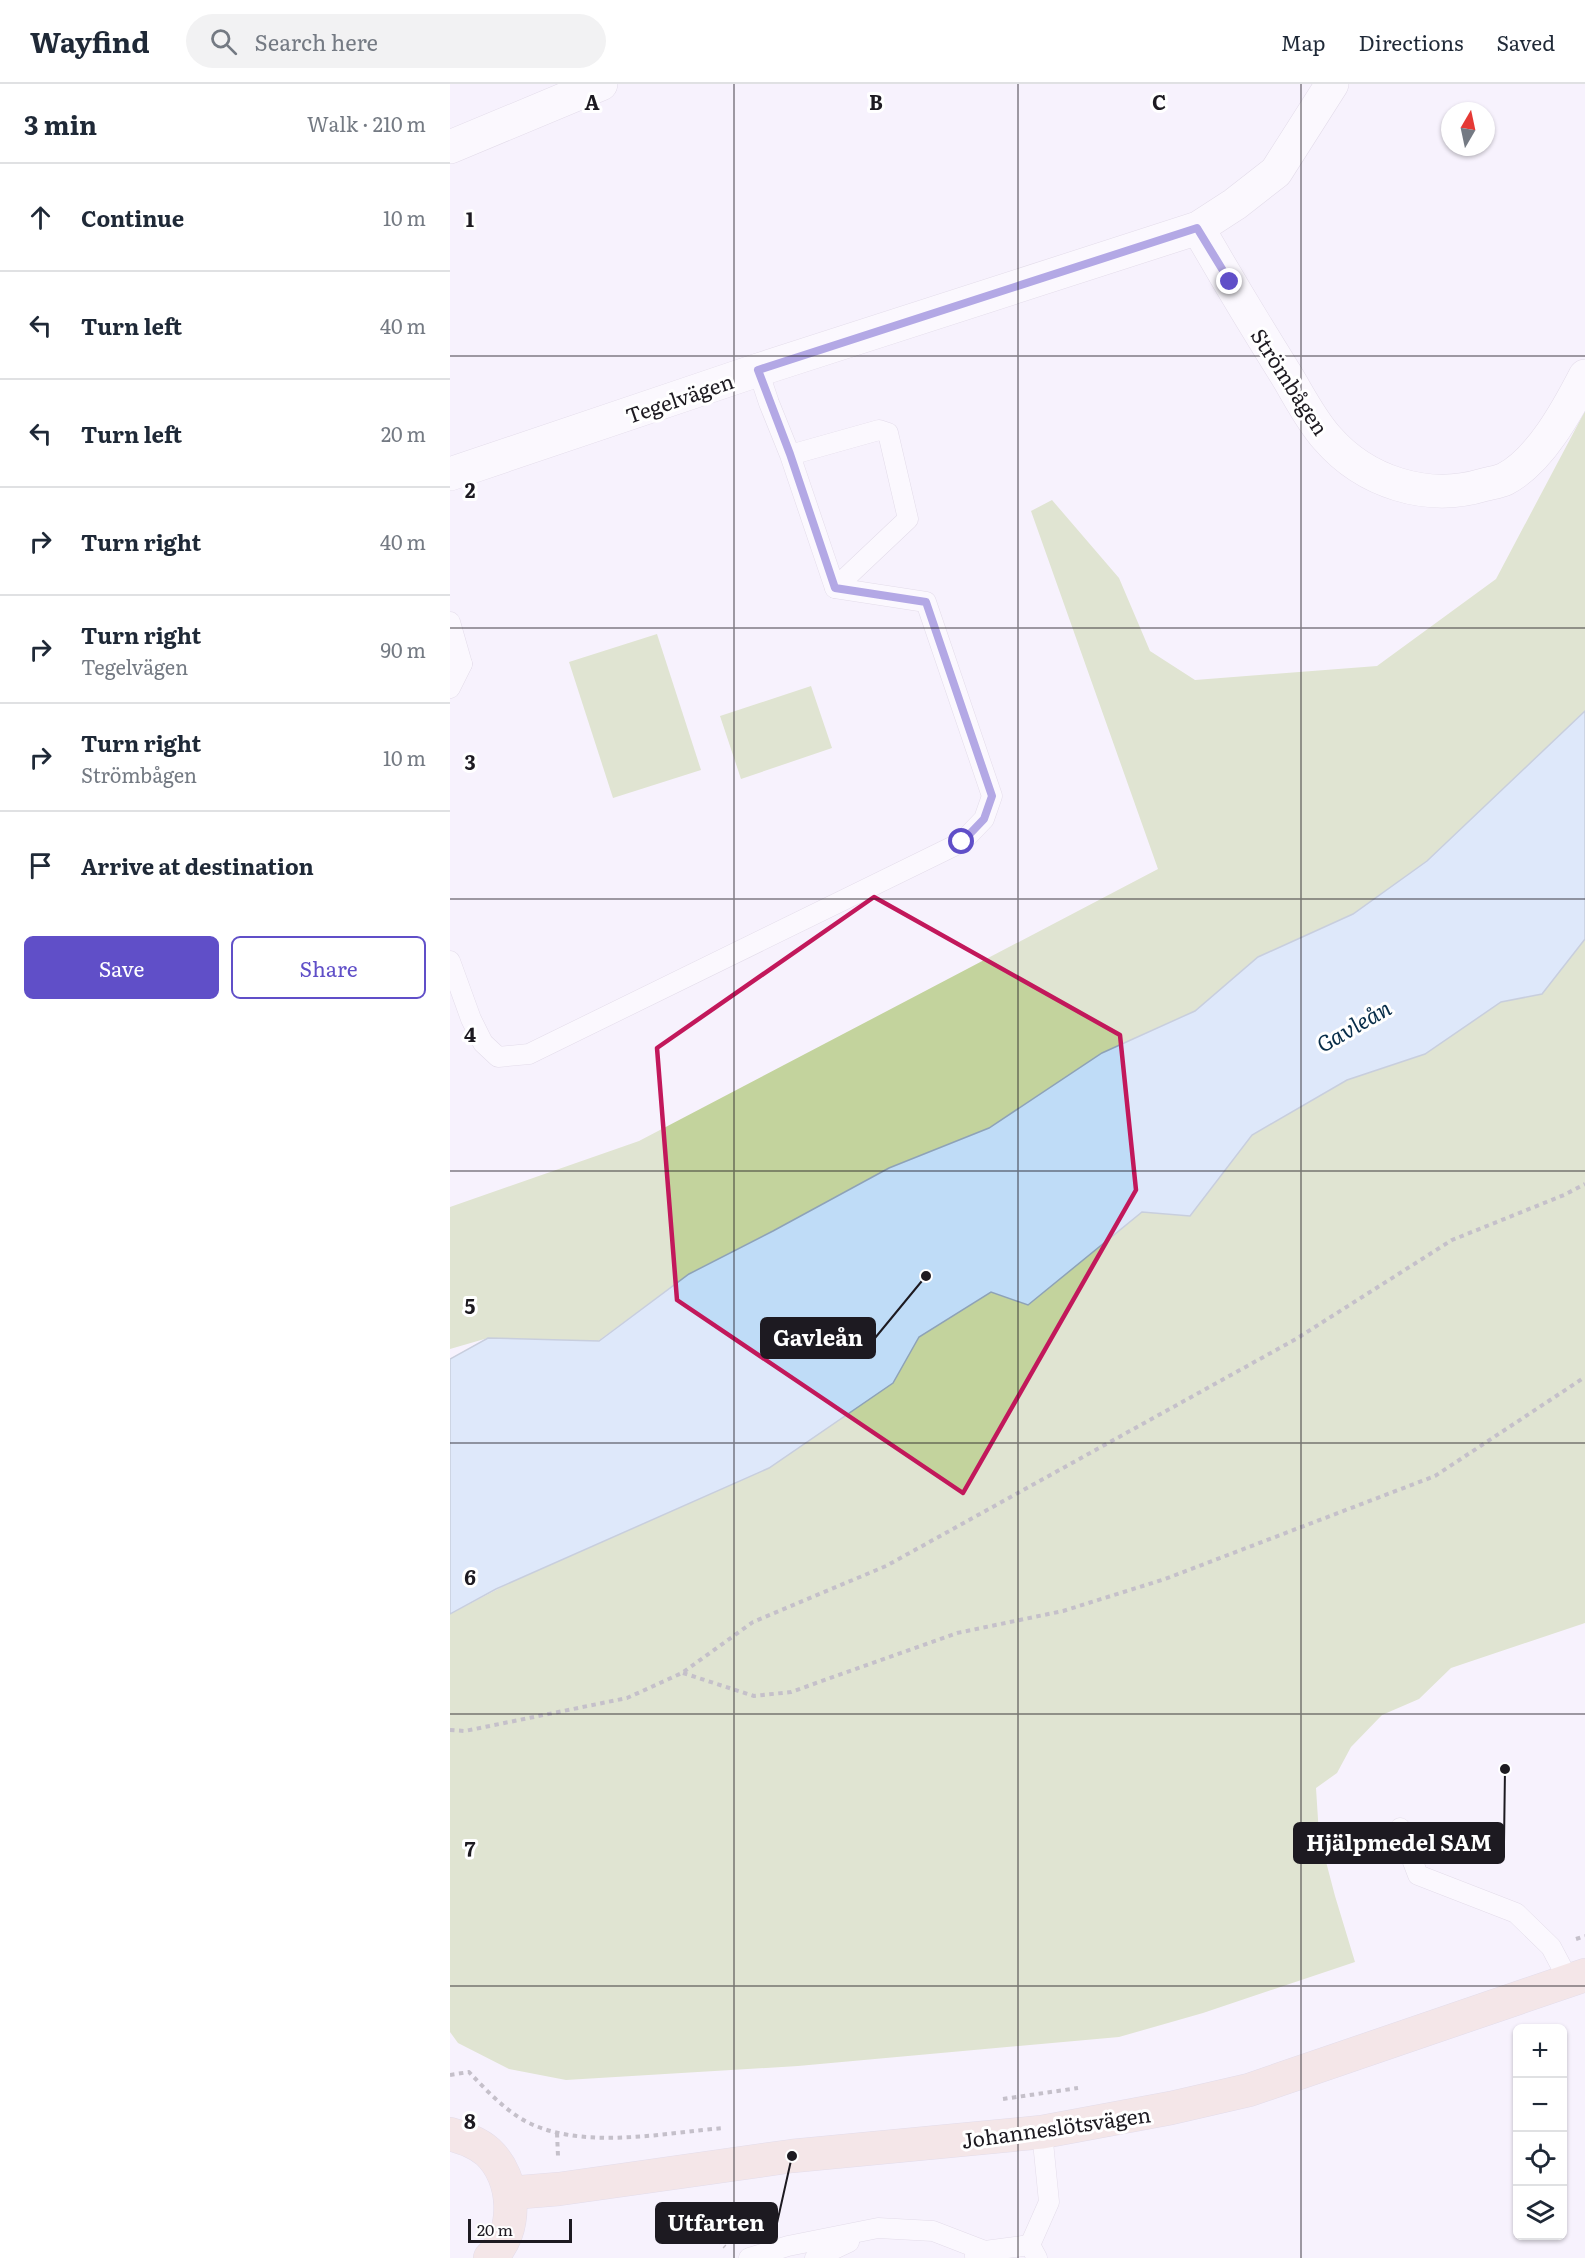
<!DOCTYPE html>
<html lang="en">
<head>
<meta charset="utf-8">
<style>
  body { margin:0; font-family:Literata,serif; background:#f2f2f3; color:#1f2937 }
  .controls { position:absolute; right:18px; bottom:18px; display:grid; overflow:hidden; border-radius:9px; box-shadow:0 2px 4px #0004 }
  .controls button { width:54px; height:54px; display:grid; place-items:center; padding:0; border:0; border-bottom:2px solid #e0e1e3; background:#fff; color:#1f2937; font:30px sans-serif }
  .compass { position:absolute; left:991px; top:18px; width:54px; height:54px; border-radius:50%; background:#fff; box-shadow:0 2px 4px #0004; rotate:9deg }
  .scale { position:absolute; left:18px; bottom:15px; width:104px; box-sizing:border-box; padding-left:6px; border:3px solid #1d1a21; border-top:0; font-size:16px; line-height:21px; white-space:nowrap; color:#1d1a21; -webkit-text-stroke:4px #fff; paint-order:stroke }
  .stop { position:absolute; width:18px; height:18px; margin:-14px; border:4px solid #604fc8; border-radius:50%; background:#fff }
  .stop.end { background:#604fc8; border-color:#fff; box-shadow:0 2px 6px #0008 }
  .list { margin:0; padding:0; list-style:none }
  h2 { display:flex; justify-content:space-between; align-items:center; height:78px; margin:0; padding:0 24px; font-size:26px }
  h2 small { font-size:20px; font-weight:400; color:#747a83 }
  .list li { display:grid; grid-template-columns:39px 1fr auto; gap:18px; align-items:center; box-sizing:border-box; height:108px; padding:0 24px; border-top:2px solid #e0e1e3 }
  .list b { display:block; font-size:22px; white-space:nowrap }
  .list p { margin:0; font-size:20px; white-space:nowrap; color:#747a83 }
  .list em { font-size:20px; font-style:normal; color:#747a83 }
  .actions { display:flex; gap:12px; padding:18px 24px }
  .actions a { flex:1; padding:14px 0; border:2px solid #604fc8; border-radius:9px; text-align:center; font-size:21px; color:#604fc8 }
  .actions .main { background:#604fc8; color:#fff }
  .icon { flex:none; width:33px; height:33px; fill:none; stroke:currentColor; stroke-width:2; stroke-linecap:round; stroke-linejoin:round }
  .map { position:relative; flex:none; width:1135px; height:2174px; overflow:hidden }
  header { display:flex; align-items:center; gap:36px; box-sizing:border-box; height:84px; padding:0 30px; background:#fff; border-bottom:2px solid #e0e1e3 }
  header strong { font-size:28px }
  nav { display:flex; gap:33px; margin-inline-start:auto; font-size:21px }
  .search { width:420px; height:54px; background:#f2f2f3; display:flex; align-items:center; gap:15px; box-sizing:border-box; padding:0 21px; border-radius:33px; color:#747a83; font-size:22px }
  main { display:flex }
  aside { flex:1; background:#fff }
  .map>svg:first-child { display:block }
  .green { fill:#c3d39d }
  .water { fill:#bfdcf7; stroke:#8ea2b7; stroke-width:1.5 }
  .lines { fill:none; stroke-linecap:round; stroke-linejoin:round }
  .lane-casing { stroke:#cac2d3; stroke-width:21 }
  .street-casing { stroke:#cac2d3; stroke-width:34 }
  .secondary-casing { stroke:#cac2d3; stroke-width:34 }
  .path { stroke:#87838c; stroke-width:4; stroke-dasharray:4.5 4.5; stroke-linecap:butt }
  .lane { stroke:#fff; stroke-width:20 }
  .street { stroke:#fff; stroke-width:33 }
  .secondary { stroke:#efd8cf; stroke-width:33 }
  .route { stroke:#604fc8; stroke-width:8 }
  .marked { fill:none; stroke:#c2185b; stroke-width:4.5; stroke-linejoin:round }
  .grid { fill:none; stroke:#1d1a21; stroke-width:1.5; stroke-opacity:0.55 }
  .labels { text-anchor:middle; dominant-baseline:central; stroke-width:6; stroke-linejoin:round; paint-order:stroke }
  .street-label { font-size:21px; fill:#1d1a21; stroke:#fff }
  .water-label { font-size:22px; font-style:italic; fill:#072d49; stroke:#fff }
  .grid-label { font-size:20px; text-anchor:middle; font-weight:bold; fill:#1d1a21; stroke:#fff; stroke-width:6; stroke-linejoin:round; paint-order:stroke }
  .leader { fill:none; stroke:#1d1a21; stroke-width:2 }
  .callout-dot { fill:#1d1a21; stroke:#fff; stroke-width:2 }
  .callout { fill:#1d1a21; stroke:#1d1a21; stroke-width:2 }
  .callout-label { font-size:22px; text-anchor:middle; font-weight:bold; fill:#fff }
</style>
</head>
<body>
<header>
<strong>Wayfind</strong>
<div class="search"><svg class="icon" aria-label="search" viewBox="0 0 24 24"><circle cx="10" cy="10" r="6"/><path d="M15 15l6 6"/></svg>Search here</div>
<nav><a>Map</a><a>Directions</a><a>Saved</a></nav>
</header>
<main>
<aside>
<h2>3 min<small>Walk · 210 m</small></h2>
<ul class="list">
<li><svg class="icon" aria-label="ahead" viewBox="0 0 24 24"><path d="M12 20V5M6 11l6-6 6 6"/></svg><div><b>Continue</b></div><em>10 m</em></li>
<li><svg class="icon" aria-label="left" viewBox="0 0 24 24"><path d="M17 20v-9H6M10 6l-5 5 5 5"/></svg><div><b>Turn left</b></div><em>40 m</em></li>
<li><svg class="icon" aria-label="left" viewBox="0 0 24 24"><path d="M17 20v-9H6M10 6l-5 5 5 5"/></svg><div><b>Turn left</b></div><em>20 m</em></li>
<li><svg class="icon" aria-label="right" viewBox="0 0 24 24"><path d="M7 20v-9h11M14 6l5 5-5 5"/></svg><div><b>Turn right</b></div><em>40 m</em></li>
<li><svg class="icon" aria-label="right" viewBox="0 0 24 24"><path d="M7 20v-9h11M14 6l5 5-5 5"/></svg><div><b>Turn right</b><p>Tegelvägen</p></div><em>90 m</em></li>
<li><svg class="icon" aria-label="right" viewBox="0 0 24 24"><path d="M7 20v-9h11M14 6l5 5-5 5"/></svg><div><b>Turn right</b><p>Strömbågen</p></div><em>10 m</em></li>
<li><svg class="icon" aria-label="arrive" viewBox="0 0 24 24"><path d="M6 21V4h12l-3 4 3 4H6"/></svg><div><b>Arrive at destination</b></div></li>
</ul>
<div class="actions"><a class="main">Save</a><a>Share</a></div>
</aside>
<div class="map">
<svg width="1135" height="2174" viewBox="0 0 1135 2174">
  <rect width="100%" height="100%" fill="#f7f2fd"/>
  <g class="green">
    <path d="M1135,327V627L977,777L903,830L808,873L745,927L652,969L539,1044L439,1084L323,1147L239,1190L148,1257L38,1254L0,1265V1123L189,1057L708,785L581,427L602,416L669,494L700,567L745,596L927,582L1046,495Z"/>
    <path d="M207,550L251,686L163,714L119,578Z"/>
    <path d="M361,602L382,664L291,695L270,632Z"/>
    <path d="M1135,855V1539L1001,1584L969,1615L932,1631L901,1663L887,1689L866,1704L869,1751L885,1812L905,1878L753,1929L669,1953L348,1982L116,1996L59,1985L8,1959L0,1948V1530L443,1299L469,1253L541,1208L692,1128L740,1132L802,1051L897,996L975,970L1051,918L1092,910Z"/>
  </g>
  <path class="water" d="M1135,627V855L1092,910L1051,918L975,970L897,996L802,1051L740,1132L692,1128L578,1221L541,1208L469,1253L443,1299L319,1384L46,1505L0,1530V1275L38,1254L149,1257L239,1190L323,1147L439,1084L539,1044L652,969L745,927L808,873L903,830L977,777Z"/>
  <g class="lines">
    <g class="lane-casing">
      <g id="lane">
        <path d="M308,286L319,319L340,371L385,504L458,435L438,349L429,346L340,371"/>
        <path d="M0,538L12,580L0,583"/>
        <path d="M0,604L12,580"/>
        <path d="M0,877L21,935L33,959L48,973L79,970L512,758L534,735L542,712L476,518L385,504"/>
        <path d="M950,1744L968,1791L1066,1829L1101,1863L1119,1897"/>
        <path d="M525,2172L535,2167L580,2161"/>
        <path d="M299,2174L338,2162L428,2144L483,2147L535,2167"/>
        <path d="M365,2174L399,2158"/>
        <path d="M587,2174L580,2161L599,2118L592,2048"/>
      </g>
    </g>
    <g class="street-casing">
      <g id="street">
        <path d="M0,63L151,0"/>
        <path d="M748,144C776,193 805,241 835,289C848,310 860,335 877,354C915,398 977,418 1033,401C1040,399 1049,398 1055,395C1090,377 1118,325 1135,292"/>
        <path d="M0,390L308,286L748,144L785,120L826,88L882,0"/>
      </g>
    </g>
    <g class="secondary-casing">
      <g id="secondary">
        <path d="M0,2050C13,2054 27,2058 38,2068C66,2094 69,2148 40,2174"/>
        <path d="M60,2109L109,2105L342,2072L592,2048L721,2024L799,2006L1135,1891"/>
      </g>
    </g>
    <g class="path">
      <path d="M233,1589L304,1612L341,1608L507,1549L613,1527L715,1495L985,1392L1135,1293"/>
      <path d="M0,1646L15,1647L177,1614L232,1589L303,1538L436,1482L846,1255L1002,1156L1114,1111L1135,1100"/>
      <path d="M1126,1855L1135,1852"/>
      <path d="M0,1991L19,1988C34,2004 51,2022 70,2034C126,2068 212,2049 274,2044"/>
      <path d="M553,2015L628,2004"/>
      <path d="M107,2049L108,2072"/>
      <path d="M225,2123L252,2140L275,2163"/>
    </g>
    <use href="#lane" class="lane"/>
    <use href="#street" class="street"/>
    <use href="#secondary" class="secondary"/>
  </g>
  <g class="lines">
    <path class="route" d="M512,758L534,735L542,712L476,518L385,504L340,370L308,286L747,144L780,198"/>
  </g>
  <path d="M0 0H1135V2174H0ZM424,813L670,951L686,1106L513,1409L227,1216L207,964Z" fill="#f7f2fd" fill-opacity=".55" fill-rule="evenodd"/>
  <path class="marked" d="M424,813L670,951L686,1106L513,1409L227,1216L207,964Z"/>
  <path class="grid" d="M284,0V2174M568,0V2174M851,0V2174M0,272H1135M0,544H1135M0,815H1135M0,1087H1135M0,1359H1135M0,1630H1135M0,1902H1135"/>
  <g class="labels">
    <g class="street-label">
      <text transform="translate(841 297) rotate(57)">Strömbågen</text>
      <text transform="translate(229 313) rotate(-19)">Tegelvägen</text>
      <text transform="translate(606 2042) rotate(-8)">Johanneslötsvägen</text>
    </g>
    <g class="water-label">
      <text transform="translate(903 941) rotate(-30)">Gavleån</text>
    </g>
  </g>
  <g class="grid-label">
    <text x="142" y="26">A</text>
    <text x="426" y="26">B</text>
    <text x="709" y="26">C</text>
    <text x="20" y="143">1</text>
    <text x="20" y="414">2</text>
    <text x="20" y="686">3</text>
    <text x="20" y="958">4</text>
    <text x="20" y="1230">5</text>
    <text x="20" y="1501">6</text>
    <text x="20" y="1773">7</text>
    <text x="20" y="2045">8</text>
  </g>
  <path class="leader" d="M476 1192L425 1254M1055 1685L1054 1759M342 2072L327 2139"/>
  <g class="callout-dot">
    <circle cx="476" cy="1192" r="6"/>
    <circle cx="1055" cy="1685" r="6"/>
    <circle cx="342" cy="2072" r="6"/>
  </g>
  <g class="callout">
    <rect x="311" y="1234" width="114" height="40" rx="6"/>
    <rect x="844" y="1739" width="210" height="40" rx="6"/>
    <rect x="206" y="2119" width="121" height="40" rx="6"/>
  </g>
  <g class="callout-label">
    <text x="368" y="1262">Gavleån</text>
    <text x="949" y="1767">Hjälpmedel SAM</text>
    <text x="266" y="2147">Utfarten</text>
  </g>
</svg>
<div class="controls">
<button>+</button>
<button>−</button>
<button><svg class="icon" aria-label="locate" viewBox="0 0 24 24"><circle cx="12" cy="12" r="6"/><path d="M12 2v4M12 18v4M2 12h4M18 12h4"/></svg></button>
<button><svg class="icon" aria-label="layers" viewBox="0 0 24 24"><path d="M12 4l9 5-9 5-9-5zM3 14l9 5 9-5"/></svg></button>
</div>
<svg class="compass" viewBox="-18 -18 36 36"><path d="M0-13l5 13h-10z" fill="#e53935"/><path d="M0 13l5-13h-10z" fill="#747a83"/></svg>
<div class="scale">20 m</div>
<div class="stop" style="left:512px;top:758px"></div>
<div class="stop end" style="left:780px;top:198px"></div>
</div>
</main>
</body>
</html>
